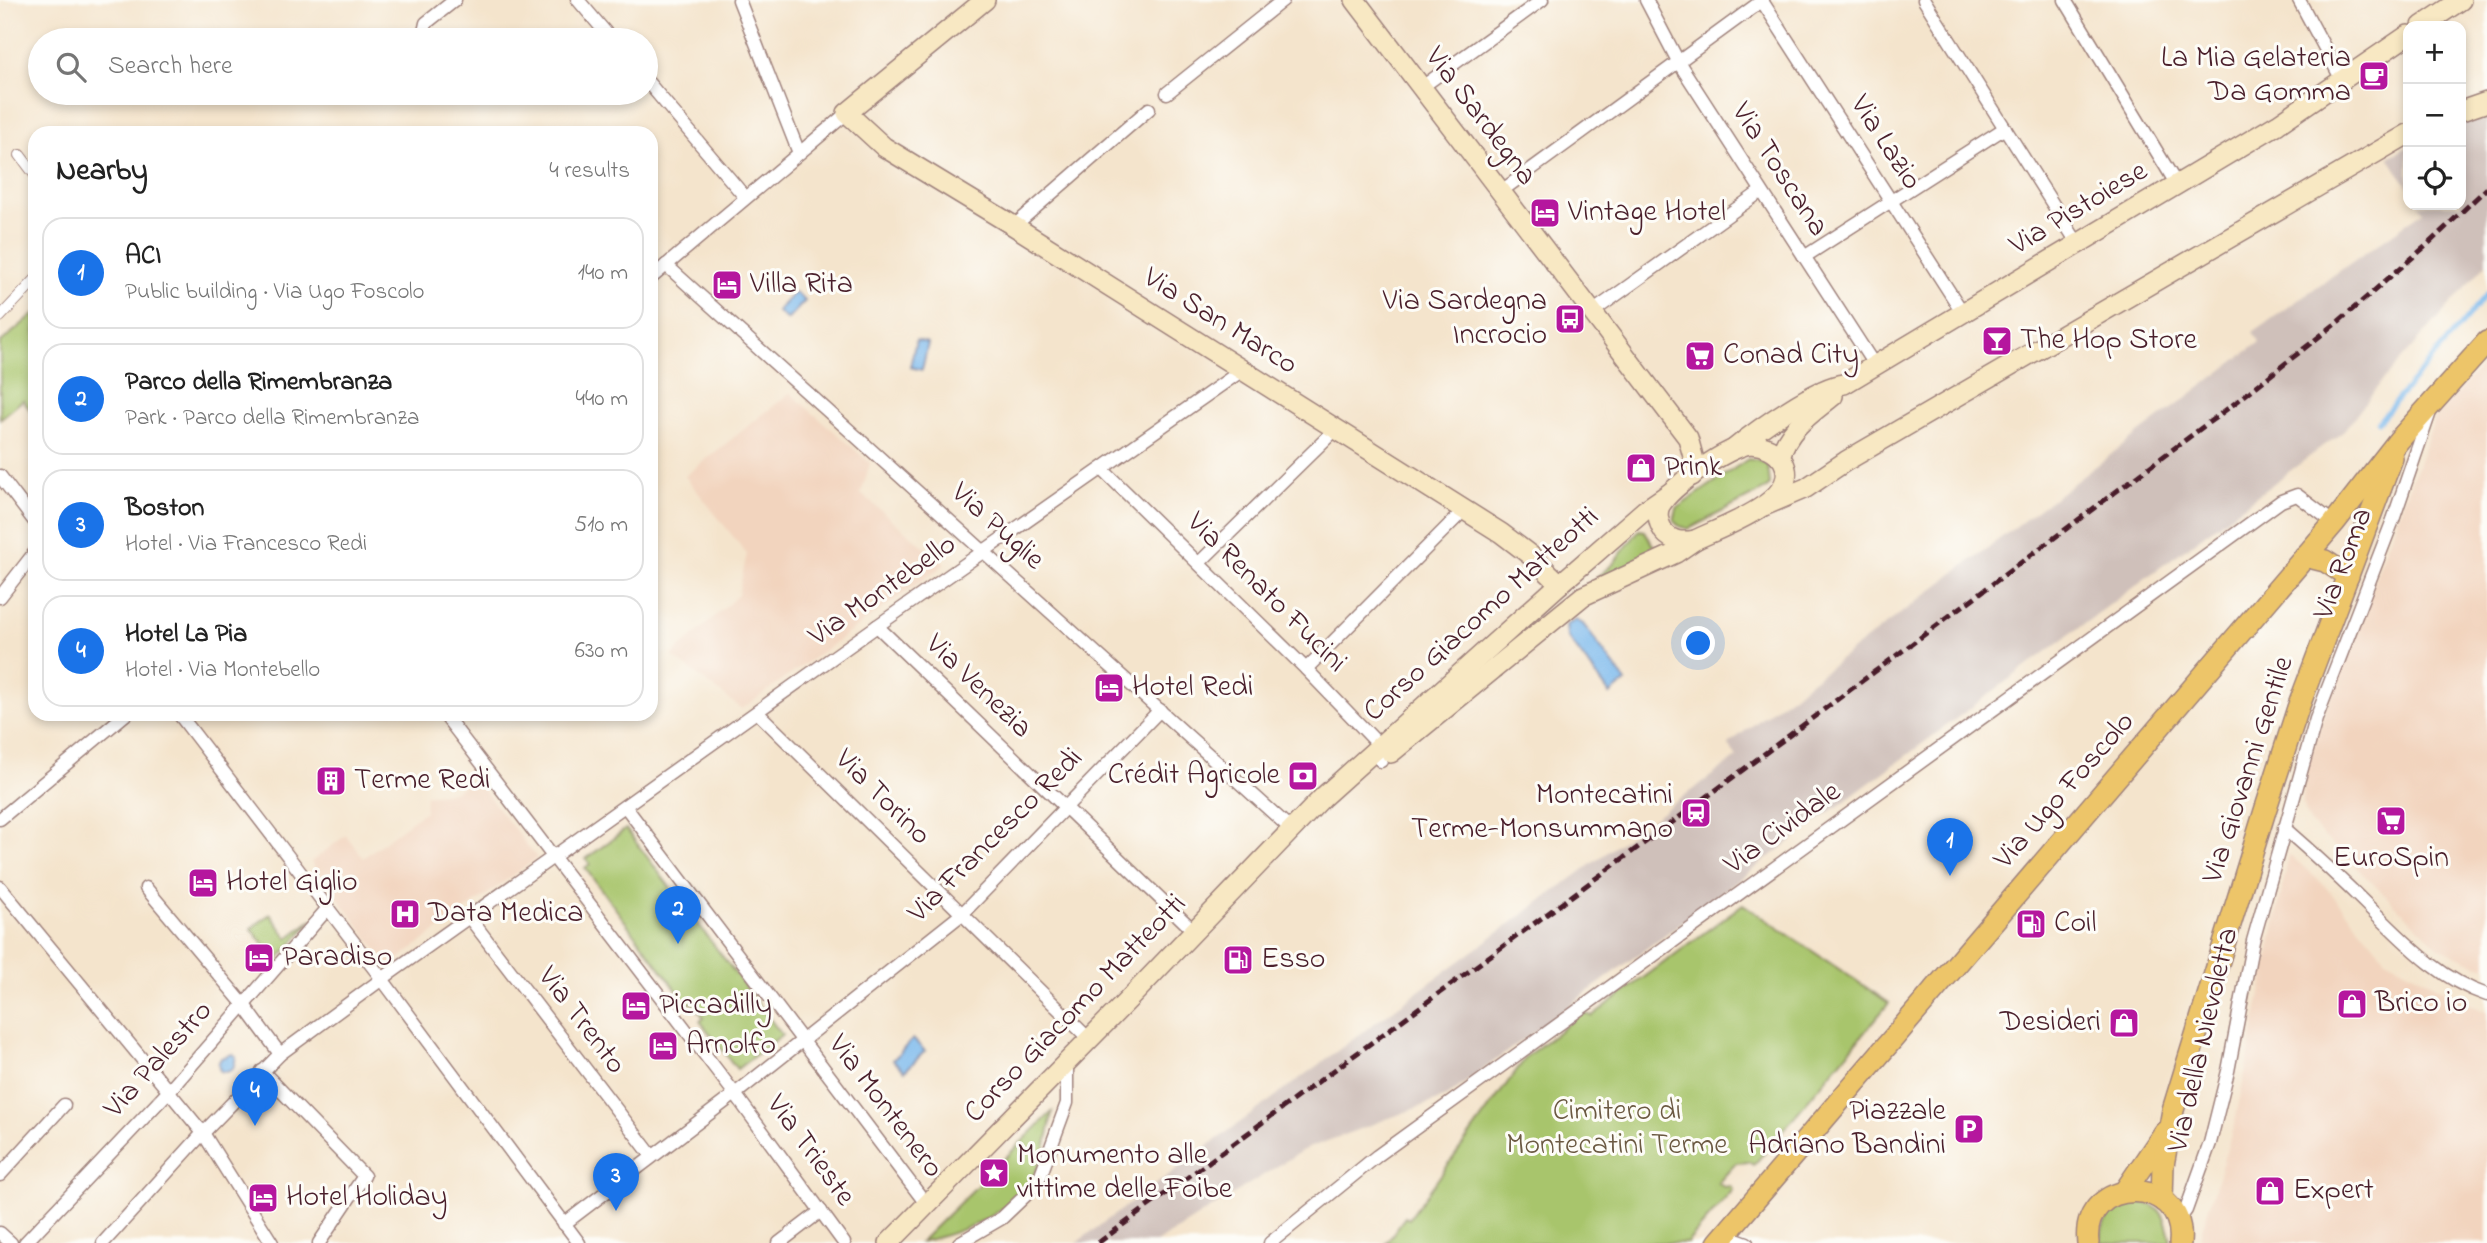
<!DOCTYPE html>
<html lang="en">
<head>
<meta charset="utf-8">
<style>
  body { margin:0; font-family:"Indie Flower",sans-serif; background:#f6f6f6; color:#222 }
  .controls { position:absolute; right:21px; top:21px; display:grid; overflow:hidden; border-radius:14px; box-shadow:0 4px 10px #0003 }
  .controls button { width:63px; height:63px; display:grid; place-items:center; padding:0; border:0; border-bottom:2px solid #e0e0e0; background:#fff; color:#222; font:35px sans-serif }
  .you { position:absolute; left:1699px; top:644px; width:24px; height:24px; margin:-18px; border:5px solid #fff; border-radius:50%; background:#1a73e8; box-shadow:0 0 0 10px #1a73e833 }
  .badge { display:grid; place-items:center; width:46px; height:46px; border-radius:50%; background:#1a73e8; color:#fff; font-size:23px; font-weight:700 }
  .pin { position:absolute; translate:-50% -58px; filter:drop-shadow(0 2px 4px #0008) }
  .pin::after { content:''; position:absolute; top:37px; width:24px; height:21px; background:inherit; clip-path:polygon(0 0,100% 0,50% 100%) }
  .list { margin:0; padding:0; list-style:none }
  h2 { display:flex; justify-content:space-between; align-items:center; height:91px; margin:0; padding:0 28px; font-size:30px }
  h2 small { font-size:23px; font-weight:400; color:#767676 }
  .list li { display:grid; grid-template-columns:46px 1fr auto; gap:21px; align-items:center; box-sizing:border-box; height:112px; margin:0 14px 14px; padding:0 14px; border:2px solid #e0e0e0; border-radius:21px }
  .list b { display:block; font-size:26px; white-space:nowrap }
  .list p { margin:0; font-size:23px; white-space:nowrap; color:#767676 }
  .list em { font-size:23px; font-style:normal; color:#767676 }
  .icon { flex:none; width:38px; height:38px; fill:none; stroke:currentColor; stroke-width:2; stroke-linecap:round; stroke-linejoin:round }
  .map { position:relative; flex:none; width:2487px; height:1243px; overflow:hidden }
  .search { position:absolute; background:#fff; box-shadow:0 4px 10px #0003; left:28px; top:28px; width:630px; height:77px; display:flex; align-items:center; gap:18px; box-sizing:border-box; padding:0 24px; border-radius:38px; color:#767676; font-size:26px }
  .panel { position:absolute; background:#fff; box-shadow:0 4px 10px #0003; left:28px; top:126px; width:630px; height:595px; border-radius:21px }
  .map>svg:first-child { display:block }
  .built { fill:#f2d4be }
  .industrial { fill:#cfc0ba }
  .green { fill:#a8c56c; stroke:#79724c; stroke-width:2 }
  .water { fill:#78b7ec; stroke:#616b8c; stroke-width:2 }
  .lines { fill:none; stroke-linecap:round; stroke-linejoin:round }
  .stream { stroke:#78b7ec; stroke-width:5 }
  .pedestrian-casing { stroke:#9f827c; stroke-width:12 }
  .minor-casing { stroke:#9f827c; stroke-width:15 }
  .secondary-casing { stroke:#9f827c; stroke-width:22 }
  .primary-casing { stroke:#9f827c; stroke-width:24 }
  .pedestrian { stroke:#fff; stroke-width:10 }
  .minor { stroke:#fff; stroke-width:12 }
  .secondary { stroke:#f8e8c3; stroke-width:19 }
  .primary { stroke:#edc569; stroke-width:21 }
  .rail { stroke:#4a1f2b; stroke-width:5; stroke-dasharray:10 5; stroke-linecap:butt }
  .labels { text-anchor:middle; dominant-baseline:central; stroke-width:6; stroke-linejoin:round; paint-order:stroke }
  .poi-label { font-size:30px; fill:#4a1f2b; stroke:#fdfcf7; text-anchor:start }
  .street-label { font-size:30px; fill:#4a1f2b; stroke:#fdfcf7 }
  .park-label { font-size:30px; fill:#6b5942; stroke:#fdfcf7 }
</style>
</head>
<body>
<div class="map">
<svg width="2487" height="1243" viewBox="0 0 2487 1243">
  <rect width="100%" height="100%" fill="#fdfcf7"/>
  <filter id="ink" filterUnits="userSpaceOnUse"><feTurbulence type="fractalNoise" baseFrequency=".0143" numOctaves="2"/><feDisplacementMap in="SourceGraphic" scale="14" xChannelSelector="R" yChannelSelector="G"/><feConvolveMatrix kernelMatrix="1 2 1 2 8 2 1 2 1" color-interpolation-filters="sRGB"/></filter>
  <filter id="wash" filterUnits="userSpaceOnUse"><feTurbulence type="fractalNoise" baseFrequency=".00686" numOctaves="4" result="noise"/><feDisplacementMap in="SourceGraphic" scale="28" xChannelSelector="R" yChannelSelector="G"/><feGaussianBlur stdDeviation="1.57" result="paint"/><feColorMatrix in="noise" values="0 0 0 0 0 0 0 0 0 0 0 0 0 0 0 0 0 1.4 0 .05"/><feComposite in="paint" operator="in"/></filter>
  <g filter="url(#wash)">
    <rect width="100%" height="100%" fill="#f4e4cc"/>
    <g class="built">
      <path d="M2487,359V967L2475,964L2439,947L2311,824L2302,803L2306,770L2322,720L2435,418Z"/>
      <path d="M790,393L870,463L861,494L945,564L742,709L672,656L738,595L747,554L685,476Z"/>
      <path d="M475,779L537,858L389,966L311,862L346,835L363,858L425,811L426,795L453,792Z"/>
      <path d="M2289,854L2326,887L2386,959L2487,1013V1243H2205L2200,1237L2236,1118Z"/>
    </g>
    <g class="industrial">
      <path d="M2487,113V263L2379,385L2344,431L1446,1097L1303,1150L1156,1243H1076L1737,757L1728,744L2260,342L2253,332L2423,212L2419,205H2461V122Z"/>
      <path d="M2408,147V187L2389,157Z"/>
    </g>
    <g class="green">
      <path d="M35,313V417L23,400L0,419V343Z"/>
      <path d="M1748,459L1760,461L1768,466L1770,485L1764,490L1689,529L1679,526L1674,521L1677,508Z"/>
      <path d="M1639,530L1645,531L1652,544L1659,550L1658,556L1599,580L1597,577L1613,564Z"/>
      <path d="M626,829L782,1035L737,1069L700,1021L704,1018L692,1002L688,1005L585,868L590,864L586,859Z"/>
      <path d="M1743,904L1889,1003L1754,1165L1750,1162L1736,1163L1718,1183L1724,1187L1731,1186L1733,1190L1687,1243H1386L1405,1217L1409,1219L1527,1056L1582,1013L1592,1016Z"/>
      <path d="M270,914L288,938L313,919L278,960L251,929Z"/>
      <path d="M1052,1112C1050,1124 1048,1137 1045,1149C1029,1207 973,1230 920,1242Z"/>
      <path d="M2133,1202C2162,1202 2167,1218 2171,1243H2101C2100,1222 2111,1207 2133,1202Z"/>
    </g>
    <g class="water">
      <path d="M795,292L805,301L787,320L777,311Z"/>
      <path d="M916,340L928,343L922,370L910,367Z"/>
      <path d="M1576,620L1583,624L1626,682L1610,694L1567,636L1566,625Z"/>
      <path d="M913,1039L925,1051L905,1071L893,1060Z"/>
      <path d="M233,1054L236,1057L233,1069L227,1072L220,1071L218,1064L221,1058Z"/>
    </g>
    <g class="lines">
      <path class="stream" d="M2378,422L2487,294"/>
    </g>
  </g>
  <g filter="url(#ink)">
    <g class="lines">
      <g class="pedestrian-casing">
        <g id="pedestrian">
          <path d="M20,155L35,175"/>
          <path d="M0,317L35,280"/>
        </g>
      </g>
      <g class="minor-casing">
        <g id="minor">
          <path d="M578,0L612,40"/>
          <path d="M739,0L799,153"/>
          <path d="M1646,0L1679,63L1875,366"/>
          <path d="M1924,0L2078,244"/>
          <path d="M2065,0L2177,185"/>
          <path d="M2299,0L2343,82"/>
          <path d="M1762,1L1963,313"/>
          <path d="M430,40L424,32L426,23L455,0"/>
          <path d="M646,80L745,197"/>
          <path d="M1422,87L1542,0"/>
          <path d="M483,93C496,98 510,98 523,93"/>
          <path d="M1167,93L1283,0"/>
          <path d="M1500,192L1763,0"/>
          <path d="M1014,226L1149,109"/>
          <path d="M1804,257L2005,128"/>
          <path d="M666,265L1291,829"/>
          <path d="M651,278L847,113"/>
          <path d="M1591,313L1760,192"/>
          <path d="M1102,469L1306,669L1382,748L1381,761"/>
          <path d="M0,476L35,522"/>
          <path d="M1199,563L1336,429"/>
          <path d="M0,597L35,552"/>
          <path d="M877,626L1194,931"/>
          <path d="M1306,669L1464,510"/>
          <path d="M758,713L1089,1039"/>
          <path d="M179,714L382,979L579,1243"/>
          <path d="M444,714L735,1094L844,1243"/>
          <path d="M625,806L927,1205"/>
          <path d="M0,819L126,714"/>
          <path d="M2284,828C2314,854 2343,881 2371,909C2406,943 2439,979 2487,995"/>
          <path d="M0,887L203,1133L272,1243"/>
          <path d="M146,888L244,1005L280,1054"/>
          <path d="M469,917L652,1156"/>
          <path d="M262,1071L364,1176L319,1243"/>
          <path d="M0,1175L64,1105"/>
          <path d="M2178,1221L2186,1210L2210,1143L2228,1071L2253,941L2316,719L2393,520L2430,412"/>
          <path d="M564,1224L735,1094L962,914L1160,710"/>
          <path d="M0,1233L11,1243"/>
          <path d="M1725,1235L1747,1243"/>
          <path d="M25,1243L169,1091L328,908"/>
          <path d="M103,1243L203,1133L280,1054L382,979L877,626L1241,371"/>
          <path d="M779,1243L821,1211"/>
          <path d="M959,1243L1002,1218L1025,1196L1040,1177L1067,1103V1062"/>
          <path d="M1270,1243L1377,1156L2281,501L2297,495L2334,523"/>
        </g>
      </g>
      <g class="secondary-casing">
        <g id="secondary">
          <path d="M985,0L847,113L884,147L1014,226L1501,533L1530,555L1560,584"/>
          <path d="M1355,0L1688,438L1694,460L1692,476"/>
          <path d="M2422,26L2461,0"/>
          <path d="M2461,111L2487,102"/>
          <path d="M1750,444C1763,445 1776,449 1783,461C1804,500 1721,527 1695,540C1683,542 1672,542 1664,532C1659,524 1656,515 1660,506C1671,486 1728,447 1750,444Z"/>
          <path d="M1735,448C1757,430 1818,386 1844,384L2278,124L2408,35"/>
          <path d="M1780,457C1788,428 1811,414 1833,396"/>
          <path d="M1764,506L1806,488L1846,461L2408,134"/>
          <path d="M1391,753L1583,596L1676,553L1695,540"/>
          <path d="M889,1243L1125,1003L1323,797L1560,584L1645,510L1671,492"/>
        </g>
      </g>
      <g class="primary-casing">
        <g id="primary">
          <path d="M2305,556L2325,561L2348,576"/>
          <path d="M2125,1191L2165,1132"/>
          <path d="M2162,1200L2163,1165L2173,1110L2264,814L2298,708L2392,458"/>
          <path d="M1718,1243L2334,523L2399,440L2487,342"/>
          <path d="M2088,1243C2080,1175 2187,1174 2180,1243"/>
        </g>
      </g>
      <use href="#pedestrian" class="pedestrian"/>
      <use href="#minor" class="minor"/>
      <use href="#secondary" class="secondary"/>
      <use href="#primary" class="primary"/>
      <path class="rail" d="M1098,1243L1685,813L2239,400L2339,321L2427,245L2487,188"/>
    </g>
  </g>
  <defs>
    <g id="cafe-square" transform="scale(1.575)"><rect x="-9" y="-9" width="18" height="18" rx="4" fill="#b5179e" stroke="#fdfcf7"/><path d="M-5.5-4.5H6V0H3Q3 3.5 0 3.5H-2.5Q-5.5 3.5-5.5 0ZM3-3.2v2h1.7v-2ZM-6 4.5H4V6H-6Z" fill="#fff"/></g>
    <g id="hotel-square" transform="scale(1.575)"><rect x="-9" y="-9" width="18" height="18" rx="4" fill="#b5179e" stroke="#fdfcf7"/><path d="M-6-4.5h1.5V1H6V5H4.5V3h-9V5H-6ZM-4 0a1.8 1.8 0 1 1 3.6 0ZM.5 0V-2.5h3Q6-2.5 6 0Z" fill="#fff"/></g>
    <g id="bus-square" transform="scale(1.575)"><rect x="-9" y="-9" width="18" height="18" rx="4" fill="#b5179e" stroke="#fdfcf7"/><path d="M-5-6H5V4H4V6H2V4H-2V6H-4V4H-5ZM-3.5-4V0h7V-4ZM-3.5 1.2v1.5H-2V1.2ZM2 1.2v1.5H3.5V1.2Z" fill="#fff"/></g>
    <g id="bar-square" transform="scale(1.575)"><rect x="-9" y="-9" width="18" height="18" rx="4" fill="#b5179e" stroke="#fdfcf7"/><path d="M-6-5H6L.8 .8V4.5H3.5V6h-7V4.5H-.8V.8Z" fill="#fff"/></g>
    <g id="supermarket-square" transform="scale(1.575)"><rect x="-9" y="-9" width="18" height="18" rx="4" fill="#b5179e" stroke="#fdfcf7"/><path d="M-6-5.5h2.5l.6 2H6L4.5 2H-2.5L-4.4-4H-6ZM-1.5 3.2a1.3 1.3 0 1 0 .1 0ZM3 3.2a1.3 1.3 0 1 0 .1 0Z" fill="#fff"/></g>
    <g id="shop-square" transform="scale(1.575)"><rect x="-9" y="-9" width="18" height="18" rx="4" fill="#b5179e" stroke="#fdfcf7"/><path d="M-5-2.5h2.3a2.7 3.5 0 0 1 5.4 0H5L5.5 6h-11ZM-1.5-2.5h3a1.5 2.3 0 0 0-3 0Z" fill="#fff"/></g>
    <g id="bank-square" transform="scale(1.575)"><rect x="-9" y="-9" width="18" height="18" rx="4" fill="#b5179e" stroke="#fdfcf7"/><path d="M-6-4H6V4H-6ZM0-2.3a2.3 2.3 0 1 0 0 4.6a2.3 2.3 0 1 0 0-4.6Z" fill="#fff"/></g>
    <g id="building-square" transform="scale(1.575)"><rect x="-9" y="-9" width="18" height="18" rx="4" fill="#b5179e" stroke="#fdfcf7"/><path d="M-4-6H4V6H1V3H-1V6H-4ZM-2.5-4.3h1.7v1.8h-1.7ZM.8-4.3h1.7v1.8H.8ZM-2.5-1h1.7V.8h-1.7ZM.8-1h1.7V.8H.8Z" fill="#fff"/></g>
    <g id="station-square" transform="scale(1.575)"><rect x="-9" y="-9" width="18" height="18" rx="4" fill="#b5179e" stroke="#fdfcf7"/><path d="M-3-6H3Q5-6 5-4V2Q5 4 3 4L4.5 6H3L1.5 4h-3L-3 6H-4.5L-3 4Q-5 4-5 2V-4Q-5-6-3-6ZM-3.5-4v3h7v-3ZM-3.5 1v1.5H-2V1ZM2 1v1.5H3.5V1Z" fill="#fff"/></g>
    <g id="hospital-square" transform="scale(1.575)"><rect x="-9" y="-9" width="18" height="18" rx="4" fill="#b5179e" stroke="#fdfcf7"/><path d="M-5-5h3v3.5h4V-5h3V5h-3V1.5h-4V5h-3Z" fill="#fff"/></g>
    <g id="fuel-square" transform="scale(1.575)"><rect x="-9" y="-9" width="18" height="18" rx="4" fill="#b5179e" stroke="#fdfcf7"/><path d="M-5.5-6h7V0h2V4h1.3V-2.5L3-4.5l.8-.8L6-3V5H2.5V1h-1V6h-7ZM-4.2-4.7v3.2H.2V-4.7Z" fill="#fff"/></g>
    <g id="parking-square" transform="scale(1.575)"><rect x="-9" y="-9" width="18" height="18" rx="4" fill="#b5179e" stroke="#fdfcf7"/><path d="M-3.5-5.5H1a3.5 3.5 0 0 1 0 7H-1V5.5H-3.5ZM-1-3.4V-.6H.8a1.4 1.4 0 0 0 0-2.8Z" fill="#fff"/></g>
    <g id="sight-square" transform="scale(1.575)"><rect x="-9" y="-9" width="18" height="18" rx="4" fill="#b5179e" stroke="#fdfcf7"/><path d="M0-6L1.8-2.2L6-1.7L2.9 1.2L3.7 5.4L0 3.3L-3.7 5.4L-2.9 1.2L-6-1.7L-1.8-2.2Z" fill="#fff"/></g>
  </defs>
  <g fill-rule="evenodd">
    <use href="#cafe-square" x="2374" y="76"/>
    <use href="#hotel-square" x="1545" y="213"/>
    <use href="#hotel-square" x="727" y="285"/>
    <use href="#bus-square" x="1570" y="319"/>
    <use href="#bar-square" x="1997" y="341"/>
    <use href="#supermarket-square" x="1700" y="356"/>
    <use href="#shop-square" x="1641" y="468"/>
    <use href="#hotel-square" x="1109" y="688"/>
    <use href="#bank-square" x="1303" y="776"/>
    <use href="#building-square" x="331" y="781"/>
    <use href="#station-square" x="1696" y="813"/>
    <use href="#supermarket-square" x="2391" y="821"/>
    <use href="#hotel-square" x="203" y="883"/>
    <use href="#hospital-square" x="405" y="914"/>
    <use href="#fuel-square" x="2031" y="924"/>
    <use href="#hotel-square" x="259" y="958"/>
    <use href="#fuel-square" x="1238" y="960"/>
    <use href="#shop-square" x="2352" y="1004"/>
    <use href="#hotel-square" x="636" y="1006"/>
    <use href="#shop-square" x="2124" y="1023"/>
    <use href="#hotel-square" x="663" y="1046"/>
    <use href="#parking-square" x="1969" y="1129"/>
    <use href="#sight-square" x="994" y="1173"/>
    <use href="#shop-square" x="2270" y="1191"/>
    <use href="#hotel-square" x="263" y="1198"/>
  </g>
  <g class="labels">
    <g class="poi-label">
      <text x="2351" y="59" text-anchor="end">La Mia Gelateria<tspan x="2351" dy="34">Da Gomma</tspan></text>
      <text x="1568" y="213">Vintage Hotel</text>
      <text x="750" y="285">Villa Rita</text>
      <text x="1547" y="302" text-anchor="end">Via Sardegna<tspan x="1547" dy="34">Incrocio</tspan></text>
      <text x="2020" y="341">The Hop Store</text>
      <text x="1723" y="356">Conad City</text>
      <text x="1664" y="468">Prink</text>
      <text x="1132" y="688">Hotel Redi</text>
      <text x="1280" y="776" text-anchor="end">Crédit Agricole</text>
      <text x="354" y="781">Terme Redi</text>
      <text x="1673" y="796" text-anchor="end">Montecatini<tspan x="1673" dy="34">Terme-Monsummano</tspan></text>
      <text x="2391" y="859" text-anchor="middle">EuroSpin</text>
      <text x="226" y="883">Hotel Giglio</text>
      <text x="428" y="914">Data Medica</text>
      <text x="2054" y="924">Coil</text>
      <text x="282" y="958">Paradiso</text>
      <text x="1261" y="960">Esso</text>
      <text x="2375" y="1004">Brico io</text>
      <text x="659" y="1006">Piccadilly</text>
      <text x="2101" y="1023" text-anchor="end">Desideri</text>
      <text x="686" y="1046">Arnolfo</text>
      <text x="1946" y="1112" text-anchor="end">Piazzale<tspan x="1946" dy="34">Adriano Bandini</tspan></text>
      <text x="1017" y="1156">Monumento alle<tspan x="1017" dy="34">vittime delle Foibe</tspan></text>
      <text x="2293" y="1191">Expert</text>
      <text x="286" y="1198">Hotel Holiday</text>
    </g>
    <g class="street-label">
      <text transform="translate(1480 117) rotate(53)">Via Sardegna</text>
      <text transform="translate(1885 143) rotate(57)">Via Lazio</text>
      <text transform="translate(1779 170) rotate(57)">Via Toscana</text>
      <text transform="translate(2079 209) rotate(-31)">Via Pistoiese</text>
      <text transform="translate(1220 322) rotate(32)">Via San Marco</text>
      <text transform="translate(997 527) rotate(42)">Via Puglie</text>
      <text transform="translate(2344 564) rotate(-69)">Via Roma</text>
      <text transform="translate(883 591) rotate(-35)">Via Montebello</text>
      <text transform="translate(1266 593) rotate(45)">Via Renato Fucini</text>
      <text transform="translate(1482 615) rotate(-42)">Corso Giacomo Matteotti</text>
      <text transform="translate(978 687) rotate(44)">Via Venezia</text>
      <text transform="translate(2249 770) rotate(-72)">Via Giovanni Gentile</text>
      <text transform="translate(2065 791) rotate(-49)">Via Ugo Foscolo</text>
      <text transform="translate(882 798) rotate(45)">Via Torino</text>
      <text transform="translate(1783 829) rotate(-36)">Via Cividale</text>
      <text transform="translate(996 836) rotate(-45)">Via Francesco Redi</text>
      <text transform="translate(1076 1009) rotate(-46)">Corso Giacomo Matteotti</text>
      <text transform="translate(581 1021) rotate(53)">Via Trento</text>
      <text transform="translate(2204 1040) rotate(-77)">Via della Nievoletta</text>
      <text transform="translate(159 1060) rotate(-48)">Via Palestro</text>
      <text transform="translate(885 1107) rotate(53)">Via Montenero</text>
      <text transform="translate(810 1151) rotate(54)">Via Trieste</text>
    </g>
    <g class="park-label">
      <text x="1617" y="1112">Cimitero di<tspan x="1617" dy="34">Montecatini Terme</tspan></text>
    </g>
  </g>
</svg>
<div class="controls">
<button>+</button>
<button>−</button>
<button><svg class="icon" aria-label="locate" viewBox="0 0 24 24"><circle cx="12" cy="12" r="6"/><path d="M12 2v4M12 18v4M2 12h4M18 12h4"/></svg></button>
</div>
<div class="you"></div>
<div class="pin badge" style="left:1950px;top:876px">1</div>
<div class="pin badge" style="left:678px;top:944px">2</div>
<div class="pin badge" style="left:616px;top:1211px">3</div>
<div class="pin badge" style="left:255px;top:1126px">4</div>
<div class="search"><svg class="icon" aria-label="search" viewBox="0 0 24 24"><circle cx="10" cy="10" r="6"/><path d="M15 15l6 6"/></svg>Search here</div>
<section class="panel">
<h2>Nearby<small>4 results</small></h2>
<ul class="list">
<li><span class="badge">1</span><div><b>ACI</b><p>Public building · Via Ugo Foscolo</p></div><em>140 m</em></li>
<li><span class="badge">2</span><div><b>Parco della Rimembranza</b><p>Park · Parco della Rimembranza</p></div><em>440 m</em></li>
<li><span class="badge">3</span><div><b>Boston</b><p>Hotel · Via Francesco Redi</p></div><em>510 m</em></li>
<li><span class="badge">4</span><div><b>Hotel La Pia</b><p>Hotel · Via Montebello</p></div><em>630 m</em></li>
</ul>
</section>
</div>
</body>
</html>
